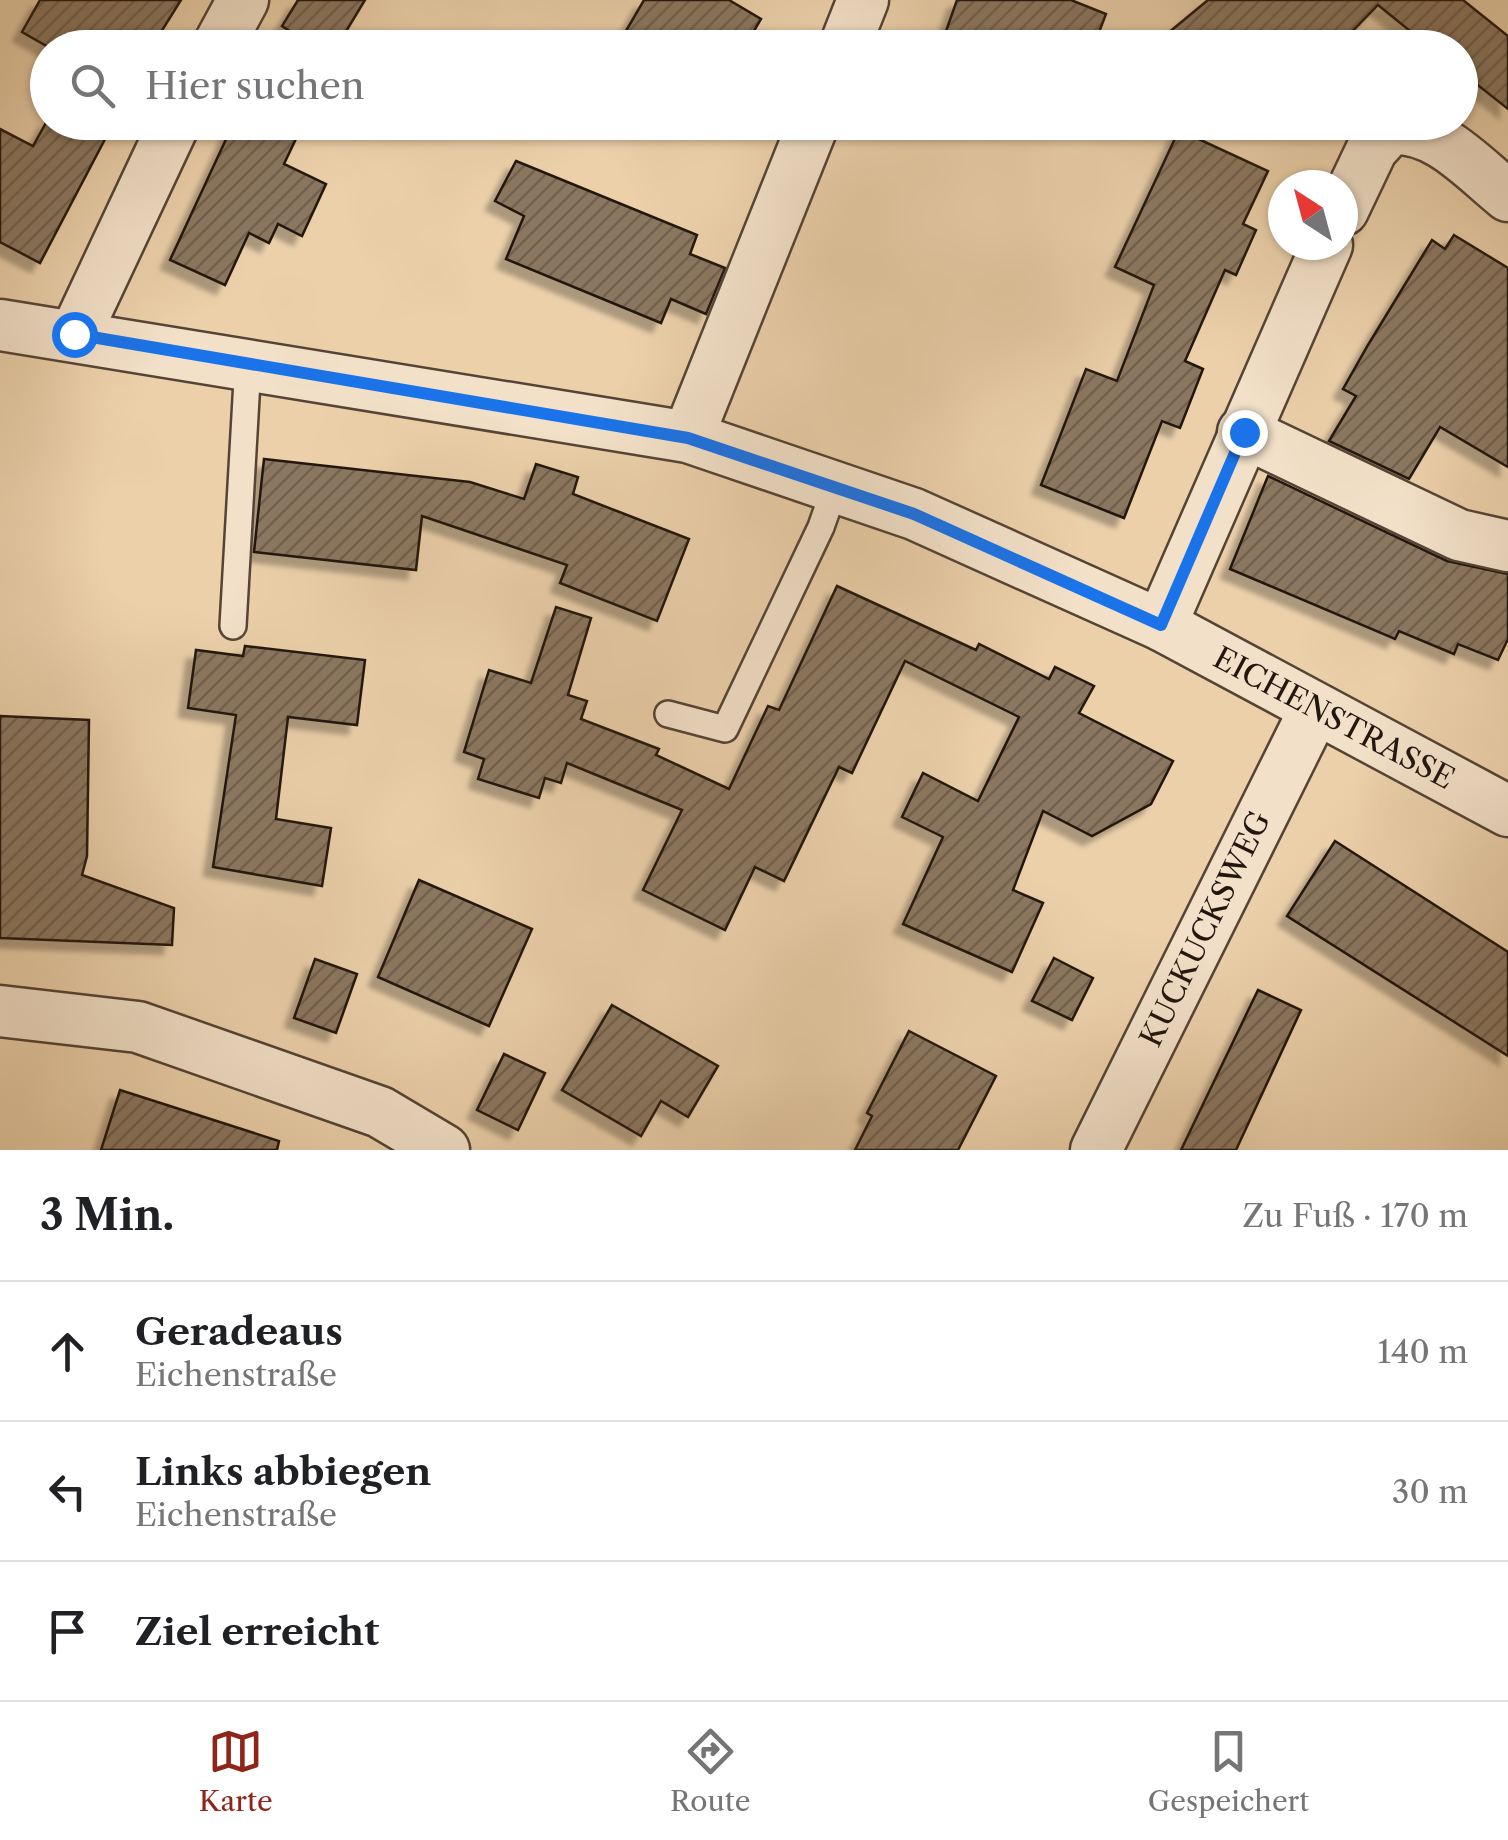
<!DOCTYPE html>
<html lang="de">
<head>
<meta charset="utf-8">
<style>
  body { margin:0; font-family:"Libre Caslon Text",serif; background:#f6f6f6; color:#202124 }
  .compass { position:absolute; left:1268px; top:170px; width:90px; height:90px; border-radius:50%; background:#fff; box-shadow:0 2px 8px #0004; rotate:324deg }
  .stop { position:absolute; width:30px; height:30px; margin:-22px; border:8px solid #1a73e8; border-radius:50%; background:#fff }
  .stop.end { background:#1a73e8; border-color:#fff; box-shadow:0 2px 10px #0008 }
  .list { margin:0; padding:0; list-style:none }
  h2 { display:flex; justify-content:space-between; align-items:center; height:130px; margin:0; padding:0 40px; font-size:42px }
  h2 small { font-size:32px; font-weight:400; color:#757577 }
  .list li { display:grid; grid-template-columns:65px 1fr auto; gap:30px; align-items:center; box-sizing:border-box; height:140px; padding:0 40px; border-top:2px solid #e0e0e0 }
  .list b { display:block; font-size:38px; white-space:nowrap }
  .list p { margin:0; font-size:32px; white-space:nowrap; color:#757577 }
  .list em { font-size:32px; font-style:normal; color:#757577 }
  .icon { flex:none; width:55px; height:55px; fill:none; stroke:currentColor; stroke-width:2; stroke-linecap:round; stroke-linejoin:round }
  .map { position:relative; flex:none; width:1508px; height:1150px; overflow:hidden }
  .search { position:absolute; background:#fff; box-shadow:0 2px 8px #0004; left:30px; right:30px; top:30px; height:110px; display:flex; align-items:center; gap:25px; box-sizing:border-box; padding:0 35px; border-radius:55px; color:#757577; font-size:38px }
  .sheet { height:550px; background:#fff }
  nav { display:flex; justify-content:space-around; align-items:center; box-sizing:border-box; height:140px; border-top:2px solid #e0e0e0; background:#fff; font-size:28px; color:#757577 }
  nav a { display:grid; justify-items:center; gap:5px }
  nav .on { color:#8f2418 }
  .map>svg:first-child { display:block }
  .building { fill:url(#building-hatch); stroke:#23160f; stroke-width:2.5; filter:url(#shadow) }
  .lines { fill:none; stroke-linecap:round; stroke-linejoin:round }
  .service-casing { stroke:#554436; stroke-width:30 }
  .minor-casing { stroke:#554436; stroke-width:55 }
  .service { stroke:#f2e0c8; stroke-width:25 }
  .minor { stroke:#f2e0c8; stroke-width:50 }
  .route { stroke:#1a73e8; stroke-width:12 }
  .labels { text-anchor:middle; dominant-baseline:central; stroke-width:10; stroke-linejoin:round; paint-order:stroke }
  .street-label { font-size:30px; fill:#23160f; stroke:#f2e0c8 }
</style>
</head>
<body>
<div class="map">
<svg width="1508" height="1150" viewBox="0 0 1508 1150">
  <defs>
    <pattern id="building-hatch" width="6" height="6" patternUnits="userSpaceOnUse" patternTransform="scale(2.5)"><rect width="6" height="6" fill="#8b7760"/><path d="M-1 1l2-2M0 6l6-6M5 7l2-2" fill="none" stroke="#71614e"/></pattern>
    <filter id="shadow"><feDropShadow dx="-9" dy="9" stdDeviation="2.5" flood-color="#0004"/></filter>
  </defs>
  <rect width="100%" height="100%" fill="#ebd0aa"/>
  <filter id="stains"><feTurbulence type="fractalNoise" baseFrequency=".002" numOctaves="4"/><feColorMatrix values="0 0 0 0 .2 0 0 0 0 .09 0 0 0 0 .02 0 0 0 .5 -.17"/></filter>
  <radialGradient id="worn" r=".72"><stop offset=".6" stop-color="#630" stop-opacity="0"/><stop offset="1" stop-color="#630" stop-opacity=".3"/></radialGradient>
  <g class="building">
    <path d="M40,0H181L151,48H50L22,32Z"/>
    <path d="M298,0H365L336,48H316L282,26Z"/>
    <path d="M644,0H729L761,19L744,48H616Z"/>
    <path d="M957,0H1071L1106,14L1093,48H940Z"/>
    <path d="M1208,0H1463L1508,36V109L1460,71V48H1431L1378,5L1336,48H1150Z"/>
    <path d="M48,119V122H114L40,263L0,242V129L33,146Z"/>
    <path d="M234,122H304L284,164L326,184L302,236L278,224L269,243L249,233L225,285L170,260Z"/>
    <path d="M1179,130L1268,171L1243,224L1256,230L1236,275L1225,270L1185,361L1203,369L1180,428L1162,421L1124,518L1041,485L1086,369L1117,381L1154,285L1115,267Z"/>
    <path d="M516,161L697,235L690,254L725,268L706,314L671,299L661,323L506,259L524,216L495,201Z"/>
    <path d="M1454,235L1508,268V467L1440,427L1409,479L1329,441L1356,396L1343,389L1368,345L1432,240L1445,249Z"/>
    <path d="M264,459L470,482L524,499L536,464L578,477L573,494L689,539L657,621L560,583L567,565L422,516L416,570L254,552Z"/>
    <path d="M1268,476L1447,561L1508,574V639L1498,660L1458,644L1454,654L1399,631L1395,639L1230,569Z"/>
    <path d="M837,586L976,650L979,644L1049,679L1055,667L1094,686L1079,713L1173,761L1151,804L1092,836L1043,811L1013,890L1043,903L1012,972L903,924L943,837L902,817L923,773L978,801L1019,717L905,661L852,773L839,767L784,881L755,867L725,930L643,890L682,810L567,763L561,783L545,778L539,798L478,779L484,759L464,752L489,670L531,683L556,607L591,618L568,695L587,701L581,719L659,749L656,755L729,789L768,706L779,710Z"/>
    <path d="M245,646L365,660L357,725L288,717L276,819L331,828L322,886L213,867L236,715L188,708L196,650L243,656Z"/>
    <path d="M0,716L89,720L87,856L82,875L174,908L172,945L0,938Z"/>
    <path d="M1335,841L1508,952V1056L1287,916Z"/>
    <path d="M419,880L532,929L489,1026L378,977Z"/>
    <path d="M1054,958L1093,978L1072,1020L1032,1001Z"/>
    <path d="M315,959L357,974L336,1033L294,1018Z"/>
    <path d="M1258,990L1301,1010L1236,1150H1181Z"/>
    <path d="M612,1005L718,1066L688,1117L661,1101L641,1136L562,1090Z"/>
    <path d="M909,1031L996,1076L958,1150H855L872,1116L867,1113Z"/>
    <path d="M504,1054L545,1073L518,1130L477,1110Z"/>
    <path d="M120,1090L279,1141L277,1150H101Z"/>
  </g>
  <g class="lines">
    <g class="service-casing">
      <g id="service">
        <path d="M233,626L248,363"/>
        <path d="M668,714L725,729L821,527L835,487"/>
      </g>
    </g>
    <g class="minor-casing">
      <g id="minor">
        <path d="M217,48L243,0"/>
        <path d="M844,48L863,0"/>
        <path d="M1343,210L1372,149L1390,129C1438,126 1472,167 1508,196"/>
        <path d="M0,325L688,437L914,514L1161,625L1508,811"/>
        <path d="M75,335L175,122"/>
        <path d="M1243,432L1459,535L1508,546"/>
        <path d="M688,437L814,122"/>
        <path d="M1161,625L1327,245"/>
        <path d="M0,1011L138,1027L380,1112L444,1150"/>
        <path d="M1096,1150L1315,709"/>
      </g>
    </g>
    <use href="#service" class="service"/>
    <use href="#minor" class="minor"/>
  </g>
  <g class="lines">
    <path class="route" d="M74,334L688,438L914,514L1161,625L1244,432"/>
  </g>
  <g class="labels">
    <g class="street-label">
      <text transform="translate(1334 718) rotate(28)">EICHENSTRASSE</text>
      <text transform="translate(1205 929) rotate(-64)">KUCKUCKSWEG</text>
    </g>
  </g>
  <rect width="100%" height="100%" filter="url(#stains)"/>
  <rect width="100%" height="100%" fill="url(#worn)"/>
</svg>
<svg class="compass" viewBox="-18 -18 36 36"><path d="M0-13l5 13h-10z" fill="#e53935"/><path d="M0 13l5-13h-10z" fill="#757577"/></svg>
<div class="stop" style="left:74px;top:334px"></div>
<div class="stop end" style="left:1244px;top:432px"></div>
<div class="search"><svg class="icon" aria-label="search" viewBox="0 0 24 24"><circle cx="10" cy="10" r="6"/><path d="M15 15l6 6"/></svg>Hier suchen</div>
</div>
<section class="sheet">
<h2>3 Min.<small>Zu Fuß · 170 m</small></h2>
<ul class="list">
<li><svg class="icon" aria-label="ahead" viewBox="0 0 24 24"><path d="M12 20V5M6 11l6-6 6 6"/></svg><div><b>Geradeaus</b><p>Eichenstraße</p></div><em>140 m</em></li>
<li><svg class="icon" aria-label="left" viewBox="0 0 24 24"><path d="M17 20v-9H6M10 6l-5 5 5 5"/></svg><div><b>Links abbiegen</b><p>Eichenstraße</p></div><em>30 m</em></li>
<li><svg class="icon" aria-label="arrive" viewBox="0 0 24 24"><path d="M6 21V4h12l-3 4 3 4H6"/></svg><div><b>Ziel erreicht</b></div></li>
</ul>
</section>
<nav>
<a class="on"><svg class="icon" aria-label="map" viewBox="0 0 24 24"><path d="M3 6l6-2 6 2 6-2v14l-6 2-6-2-6 2zM9 4v14M15 6v14"/></svg>Karte</a>
<a><svg class="icon" aria-label="directions" viewBox="0 0 24 24"><path d="M12 3l9 9-9 9-9-9zM9 14v-3h6M13 9l2 2-2 2"/></svg>Route</a>
<a><svg class="icon" aria-label="saved" viewBox="0 0 24 24"><path d="M7 4h10v16l-5-4-5 4z"/></svg>Gespeichert</a>
</nav>
</body>
</html>
